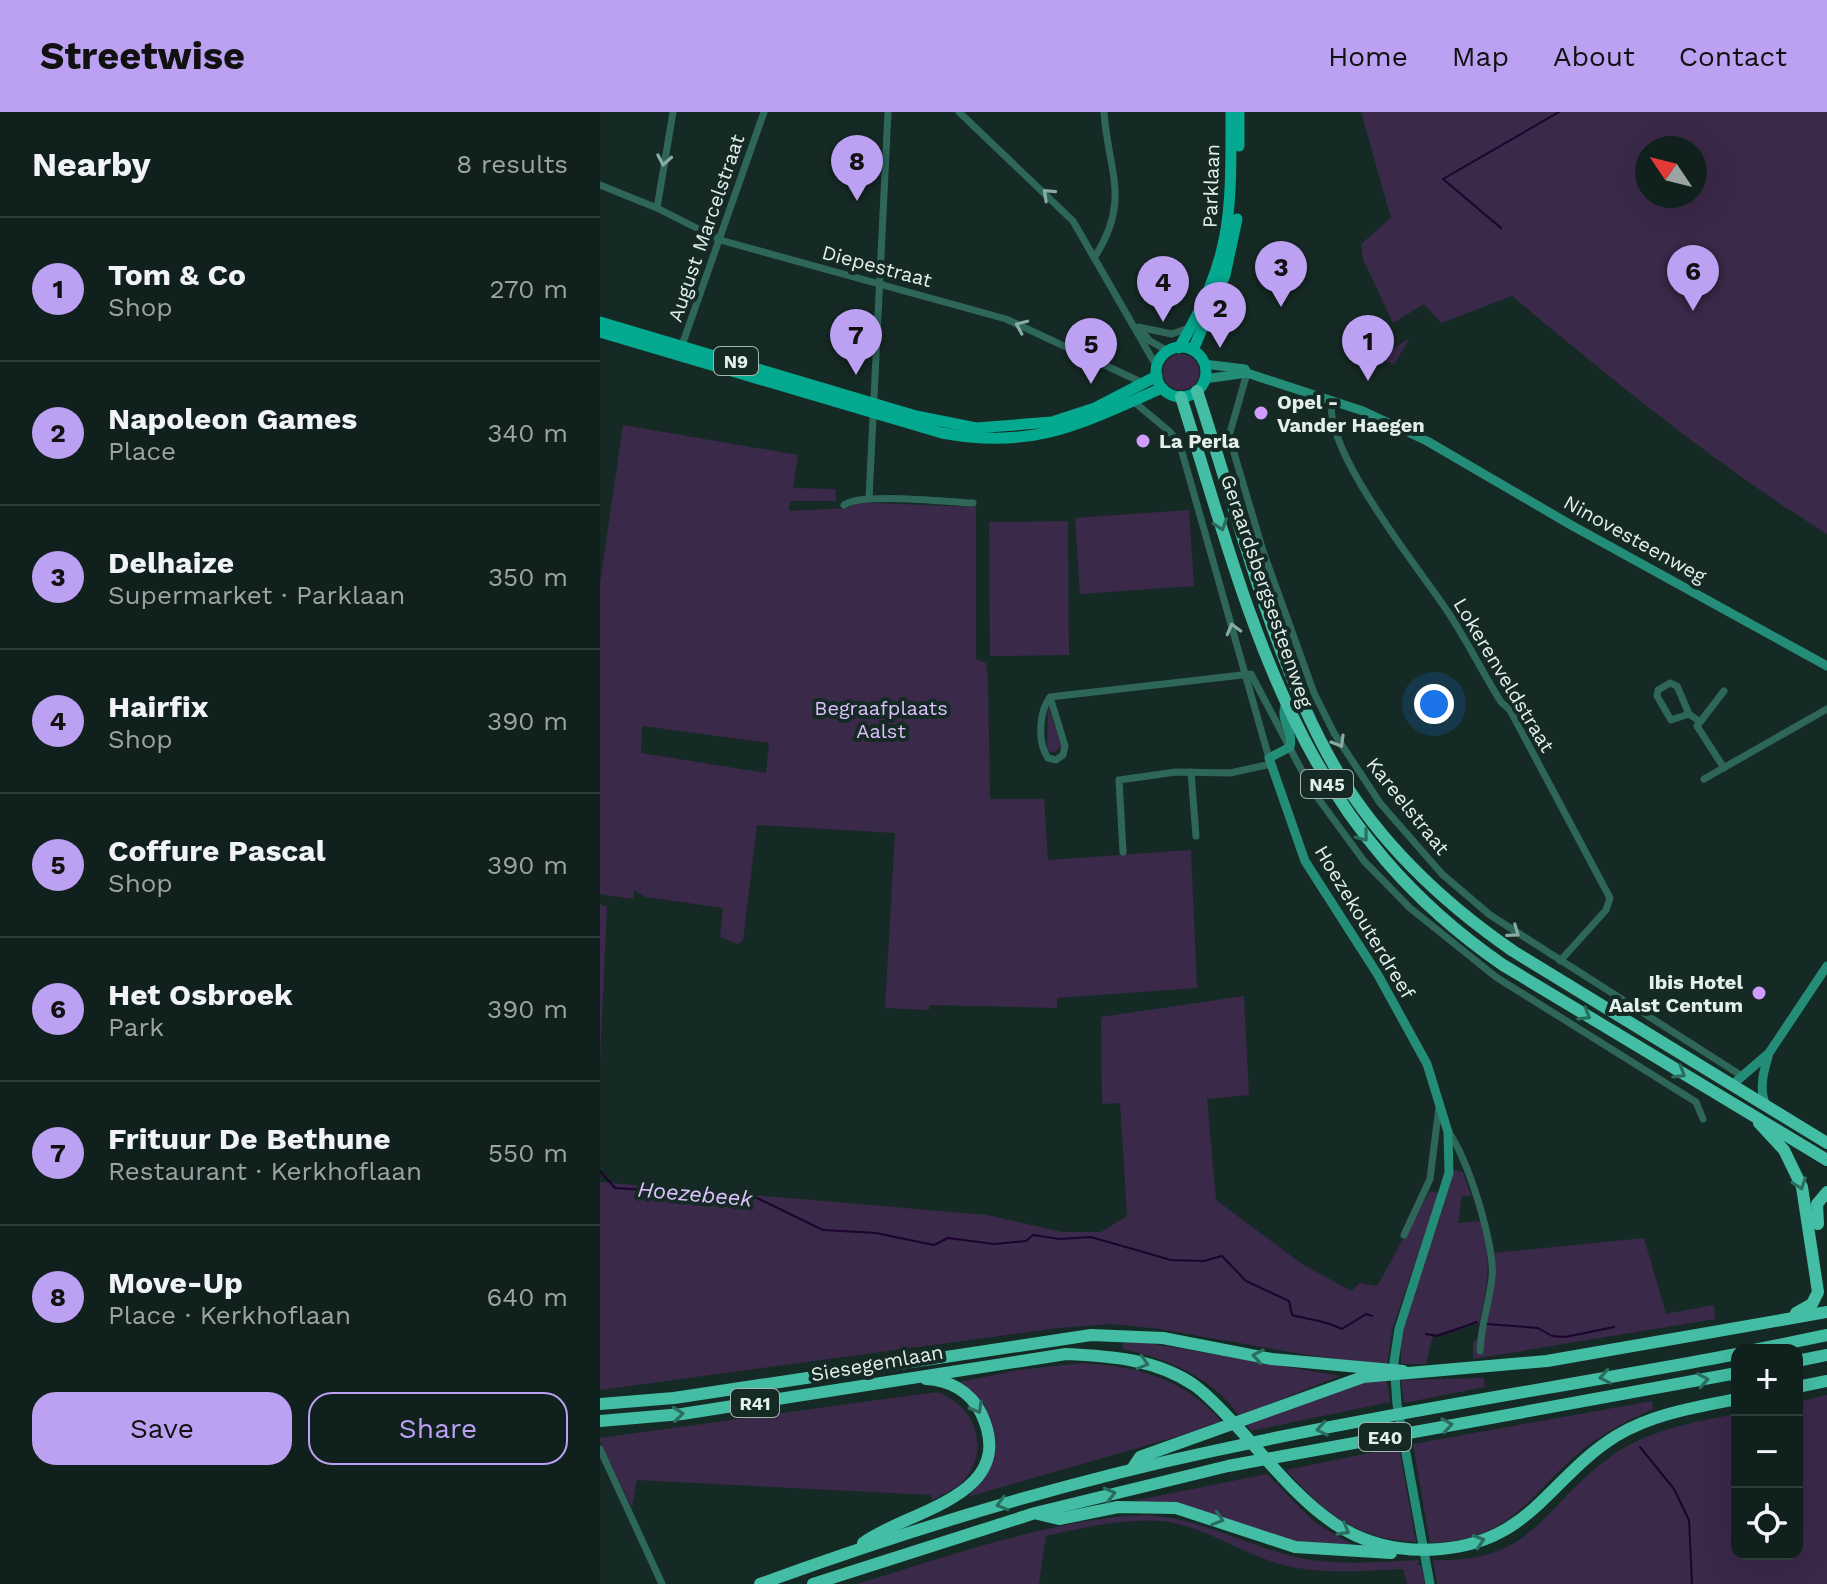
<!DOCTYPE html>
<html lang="en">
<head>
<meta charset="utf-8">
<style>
  body { margin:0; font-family:"Work Sans",sans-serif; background:#1e2d29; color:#f1f3f6 }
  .controls { position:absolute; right:24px; bottom:24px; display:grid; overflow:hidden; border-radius:16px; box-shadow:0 8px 32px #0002 }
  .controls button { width:72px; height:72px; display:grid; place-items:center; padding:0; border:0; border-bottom:2px solid #303e3b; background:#10201c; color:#f1f3f6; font:40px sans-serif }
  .compass { position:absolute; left:1035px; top:24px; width:72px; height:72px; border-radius:50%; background:#10201c; box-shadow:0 8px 32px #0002; rotate:305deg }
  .you { position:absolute; left:834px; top:592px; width:28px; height:28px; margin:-20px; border:6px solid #fff; border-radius:50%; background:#1a73e8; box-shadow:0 0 0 12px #1a73e833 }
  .badge { display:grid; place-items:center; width:52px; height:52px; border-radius:50%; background:#bca0f2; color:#111; font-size:26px; font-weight:700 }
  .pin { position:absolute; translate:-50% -66px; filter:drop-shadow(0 2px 4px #0008) }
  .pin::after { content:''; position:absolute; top:42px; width:28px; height:24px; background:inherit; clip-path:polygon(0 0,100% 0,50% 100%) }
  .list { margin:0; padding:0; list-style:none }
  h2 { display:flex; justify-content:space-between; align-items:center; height:104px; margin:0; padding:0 32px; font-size:34px }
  h2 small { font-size:26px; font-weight:400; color:#9ca3a3 }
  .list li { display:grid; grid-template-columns:52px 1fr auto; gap:24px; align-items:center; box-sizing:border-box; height:144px; padding:0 32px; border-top:2px solid #303e3b }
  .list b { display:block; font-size:30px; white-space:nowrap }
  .list p { margin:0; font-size:26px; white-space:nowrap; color:#9ca3a3 }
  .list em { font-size:26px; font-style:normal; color:#9ca3a3 }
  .actions { display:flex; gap:16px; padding:24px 32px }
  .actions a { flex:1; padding:18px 0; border:2px solid #bca0f2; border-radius:24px; text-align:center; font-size:28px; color:#bca0f2 }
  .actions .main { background:#bca0f2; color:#111 }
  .icon { flex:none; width:44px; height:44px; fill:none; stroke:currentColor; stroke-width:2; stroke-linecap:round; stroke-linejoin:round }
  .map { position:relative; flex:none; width:1227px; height:1472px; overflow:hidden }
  header { display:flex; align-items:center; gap:48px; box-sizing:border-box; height:112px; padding:0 40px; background:#bca0f2; color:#111 }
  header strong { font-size:38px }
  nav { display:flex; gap:44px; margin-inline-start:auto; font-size:28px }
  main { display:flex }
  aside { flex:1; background:#10201c }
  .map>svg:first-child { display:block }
  .green { fill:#3a2949; fill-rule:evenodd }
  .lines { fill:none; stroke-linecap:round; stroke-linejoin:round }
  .stream { stroke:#1d032e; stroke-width:2 }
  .street { stroke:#2e675a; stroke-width:7 }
  .secondary { stroke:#248d78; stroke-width:9 }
  .primary { stroke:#04a98f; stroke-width:11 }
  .highway { stroke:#43bea4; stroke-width:12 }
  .oneway { stroke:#88aba2 }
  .oneway2 { stroke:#2a6d5e }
  .poi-dot { fill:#d09dfe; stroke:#162a25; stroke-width:3 }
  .labels { text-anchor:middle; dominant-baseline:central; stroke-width:8; stroke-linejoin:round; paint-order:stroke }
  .shield { fill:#162a25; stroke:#a5b4b0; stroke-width:2 }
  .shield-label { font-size:18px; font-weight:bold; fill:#e2efeb }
  .street-label { font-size:20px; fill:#e2efeb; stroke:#162a25 }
  .poi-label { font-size:20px; font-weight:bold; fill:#e2efeb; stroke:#162a25; text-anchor:start }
  .park-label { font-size:20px; fill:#debffd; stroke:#162a25 }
  .water-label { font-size:22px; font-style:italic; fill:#e0c1ff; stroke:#162a25 }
</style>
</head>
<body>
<header>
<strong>Streetwise</strong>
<nav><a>Home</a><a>Map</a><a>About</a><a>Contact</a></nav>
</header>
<main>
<aside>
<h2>Nearby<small>8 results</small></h2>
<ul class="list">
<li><span class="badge">1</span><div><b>Tom &amp; Co</b><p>Shop</p></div><em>270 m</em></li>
<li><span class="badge">2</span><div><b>Napoleon Games</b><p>Place</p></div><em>340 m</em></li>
<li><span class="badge">3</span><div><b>Delhaize</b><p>Supermarket · Parklaan</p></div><em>350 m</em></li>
<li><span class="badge">4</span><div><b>Hairfix</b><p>Shop</p></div><em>390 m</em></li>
<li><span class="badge">5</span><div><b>Coffure Pascal</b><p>Shop</p></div><em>390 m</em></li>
<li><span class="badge">6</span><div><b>Het Osbroek</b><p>Park</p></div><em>390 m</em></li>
<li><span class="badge">7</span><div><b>Frituur De Bethune</b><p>Restaurant · Kerkhoflaan</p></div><em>550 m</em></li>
<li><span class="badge">8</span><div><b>Move-Up</b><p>Place · Kerkhoflaan</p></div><em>640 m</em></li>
</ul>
<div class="actions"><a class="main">Save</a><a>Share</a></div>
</aside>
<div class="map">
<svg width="1227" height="1472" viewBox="0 0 1227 1472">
  <rect width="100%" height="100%" fill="#162a25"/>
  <g class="green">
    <path d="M761,0H1227V422C1112,350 1015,270 912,184L841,211L824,192L793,211L763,147L761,132L791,106ZM1095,36V84H1047V36Z"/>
    <path d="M810,226L794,252L776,247Z"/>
    <circle cx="581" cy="260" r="18"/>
    <path d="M23,313L198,343L193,376L235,377L236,389H190L189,399L249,396L250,390L376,395V547L386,551L388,565L390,687H444L448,748L591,738L597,876L457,886V896L329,893V898L285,896L295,721L157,713L143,828L138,832L120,825L123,796L46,785L34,778L33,787L0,782V471ZM42,614L169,631L166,661L41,641Z"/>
    <path d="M589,398L594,474L480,482L475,406Z"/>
    <path d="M468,409L469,543L390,544L389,410Z"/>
    <path d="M448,595L462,635L452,641L447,638Z"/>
    <path d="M0,792L7,795L0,948Z"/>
    <path d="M644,884L649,983L607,987L616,1088L702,1152L751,1179L760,1171L777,1174L830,1079L839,1081L792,1218L787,1253L707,1243L560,1217L512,1212L458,1216L0,1278V1070L387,1103L462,1120H501L527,1104L520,991L502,992L501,905Z"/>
    <path d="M853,1058L863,1060L871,1084H862L858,1111L881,1109C891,1149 889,1171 879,1211L833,1223L826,1252H801C797,1195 842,1117 853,1058Z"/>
    <path d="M1044,1126L1066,1202L1114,1193L1115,1207L873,1247V1230C891,1217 896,1163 894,1141Z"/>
    <path d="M542,1230L740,1264L639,1304C613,1265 566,1246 522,1237L523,1231Z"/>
    <path d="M483,1251C536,1254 585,1267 621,1309L579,1324L368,1385C400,1350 399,1299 360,1270L418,1258Z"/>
    <path d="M884,1266L885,1275L804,1291L801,1268Z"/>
    <path d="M787,1269L790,1290L651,1319L647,1313L761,1270Z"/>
    <path d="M336,1280C376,1292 393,1341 360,1372C352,1379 341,1383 332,1388L331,1383L37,1368L32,1396L0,1329V1326Z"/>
    <path d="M1227,1283V1472H837L833,1448C933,1451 940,1398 1006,1348C1043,1319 1092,1310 1137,1302V1442H1197V1290Z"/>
    <path d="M1052,1289L1053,1297C1028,1308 1005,1320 983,1337C928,1383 913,1428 830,1431L813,1332Z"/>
    <path d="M799,1335L816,1430C756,1427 725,1402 686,1358Z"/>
    <path d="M667,1362L714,1410L758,1436L714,1435L580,1393L533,1389Z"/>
    <path d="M546,1403C601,1406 644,1433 696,1445C736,1454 779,1450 820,1448L816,1453H821L825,1472H807L803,1457C757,1459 714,1464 670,1449C633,1436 600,1413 561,1409C523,1406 483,1416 446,1424L439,1472H257C342,1446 459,1405 546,1403Z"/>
  </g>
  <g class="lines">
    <g class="stream">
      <path d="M901,116L843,67L959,0"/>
      <path d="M0,1059L15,1076L155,1085L223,1118L276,1121L334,1133L348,1126L394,1132L426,1129L433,1123L460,1127L491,1125L571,1148L604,1149L622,1144L646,1169L689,1189L692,1203C710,1208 725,1208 742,1217L766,1202L772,1204"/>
      <path d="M887,1212L938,1216L952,1224L965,1225L1014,1215"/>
      <path d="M826,1222L837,1224L877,1210"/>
      <path d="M1040,1335L1074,1377L1089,1408L1092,1472"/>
    </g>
    <g class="street">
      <path d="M359,0L473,109L557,255"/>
      <path d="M0,73L57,96L120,128L406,207L543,271"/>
      <path d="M57,96L73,0"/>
      <path d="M496,143C531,87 508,59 504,0"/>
      <path d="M538,215L572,222L589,216"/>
      <path d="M539,216L550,229L568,239"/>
      <path d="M81,236L164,0"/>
      <path d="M647,261L629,324L663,439L714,581L734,621L780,691L842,762L890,803L1142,964"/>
      <path d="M732,288C722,338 819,456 848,500C867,529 883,561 901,590L910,598L1010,786L1006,798L960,849"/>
      <path d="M533,289L570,320L580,333L669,646"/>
      <path d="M269,387L288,0"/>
      <path d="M244,393C259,380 349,390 373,391"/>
      <path d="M1124,579L1097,614L1124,656"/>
      <path d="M450,585L465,634L463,643L456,648L448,646C437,630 439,600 450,585L651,562L712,678L764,749L810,796L896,865L1096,990L1103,1007"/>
      <path d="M1089,602L1071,608L1057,584L1058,578L1070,571L1077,574L1089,602L1099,609"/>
      <path d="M591,660L596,724"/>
      <path d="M1104,667L1227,597"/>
      <path d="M523,740L519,668L576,660L630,661L671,652"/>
      <path d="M848,1020C867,1042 896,1137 892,1166C889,1192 881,1213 880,1239"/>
      <path d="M804,1123L830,1067L839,995"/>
      <path d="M0,1337L62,1472"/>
    </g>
    <g class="secondary">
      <path d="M604,252L645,257L647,261L763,299L827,329L971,413L1227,554"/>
      <path d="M604,267L647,261"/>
      <path d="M685,594C680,610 694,619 690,635L669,646L705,749L778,863L827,952L848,1020L849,1061L799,1217L794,1250L797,1292L830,1472"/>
      <path d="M1132,973L1169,941L1227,854"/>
      <path d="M1167,995C1158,980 1163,960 1168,945"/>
    </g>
    <g class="primary">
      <path d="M639,34V0"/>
      <path d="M0,210L316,304L376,316L452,310L495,296L557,264"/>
      <path d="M0,220L342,321C434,338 480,312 562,276"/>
      <circle cx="581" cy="260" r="25"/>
      <path d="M579,236C633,144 631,102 631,0"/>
      <path d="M593,238L625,163L637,107"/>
    </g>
    <g class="highway">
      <path d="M597,279C638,402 673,552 739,662C782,733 845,792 913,839L1227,1031"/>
      <path d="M581,285C652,511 695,710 903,853L1227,1048"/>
      <path d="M1159,1011L1184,1038L1202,1075L1218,1180L1212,1192L1196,1201"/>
      <path d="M1218,1112L1217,1092L1227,1080"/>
      <path d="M1154,1238L1227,1223"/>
      <path d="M1197,1249L1227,1243"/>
      <path d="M1197,1275L1227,1269"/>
      <path d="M0,1292L74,1286L491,1223L563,1226L672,1247L803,1259"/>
      <path d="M0,1309L82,1302L466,1242C510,1244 556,1247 594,1273C612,1286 627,1304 642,1320C700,1385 744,1446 841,1437C932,1429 949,1366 1016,1324C1052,1302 1096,1295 1137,1287"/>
      <path d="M532,1357L540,1345L763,1265L947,1249L1227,1200"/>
      <path d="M438,1402L459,1407L518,1395L576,1396L695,1435L791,1441"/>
      <path d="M263,1431C307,1398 421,1385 381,1301C370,1279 349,1268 326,1267"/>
      <path d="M160,1472C308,1418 458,1372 613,1339C786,1301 963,1275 1137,1242"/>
      <path d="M213,1472L435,1401L628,1354L1137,1261"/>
    </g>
  </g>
  <defs><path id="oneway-chevron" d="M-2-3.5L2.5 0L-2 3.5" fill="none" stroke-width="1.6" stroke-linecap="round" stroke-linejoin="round" transform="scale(2)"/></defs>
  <g class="oneway">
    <use href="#oneway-chevron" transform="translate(64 48) rotate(100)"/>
    <use href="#oneway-chevron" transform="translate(448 82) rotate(-137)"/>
    <use href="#oneway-chevron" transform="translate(421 214) rotate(-156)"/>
    <use href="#oneway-chevron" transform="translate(633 517) rotate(-105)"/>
    <use href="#oneway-chevron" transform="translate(739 630) rotate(60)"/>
    <use href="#oneway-chevron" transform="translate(914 820) rotate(35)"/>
  </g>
  <g class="oneway2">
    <use href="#oneway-chevron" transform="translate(621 413) rotate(72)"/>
    <use href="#oneway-chevron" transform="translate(763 724) rotate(52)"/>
    <use href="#oneway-chevron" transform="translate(985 903) rotate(31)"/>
    <use href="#oneway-chevron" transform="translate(1080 961) rotate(31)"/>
    <use href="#oneway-chevron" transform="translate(1200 1072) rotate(71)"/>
    <use href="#oneway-chevron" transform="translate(658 1244) rotate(-170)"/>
    <use href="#oneway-chevron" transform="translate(543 1251) rotate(16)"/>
    <use href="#oneway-chevron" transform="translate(1005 1265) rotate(170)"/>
    <use href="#oneway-chevron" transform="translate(1103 1268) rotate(-10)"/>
    <use href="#oneway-chevron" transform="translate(377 1296) rotate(60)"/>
    <use href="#oneway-chevron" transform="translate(78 1302) rotate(-6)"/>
    <use href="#oneway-chevron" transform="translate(847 1313) rotate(-10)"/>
    <use href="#oneway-chevron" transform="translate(722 1317) rotate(170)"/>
    <use href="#oneway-chevron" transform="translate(510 1382) rotate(-14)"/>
    <use href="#oneway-chevron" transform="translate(402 1392) rotate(164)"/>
    <use href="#oneway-chevron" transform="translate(618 1407) rotate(18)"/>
    <use href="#oneway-chevron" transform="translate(744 1418) rotate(29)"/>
    <use href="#oneway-chevron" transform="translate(879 1429) rotate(-18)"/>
  </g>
  <g class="poi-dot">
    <circle cx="661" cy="301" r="8"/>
    <circle cx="543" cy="329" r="8"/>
    <circle cx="1159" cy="881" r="8"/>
  </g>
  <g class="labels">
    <g class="shield">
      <rect x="114" y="235" width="44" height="28" rx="6"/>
      <rect x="701" y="658" width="52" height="28" rx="6"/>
      <rect x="131" y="1277" width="48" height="28" rx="6"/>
      <rect x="759" y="1311" width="52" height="28" rx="6"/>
    </g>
    <g class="shield-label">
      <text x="136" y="249">N9</text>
      <text x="727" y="672">N45</text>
      <text x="155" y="1291">R41</text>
      <text x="785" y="1325">E40</text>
    </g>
    <g class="street-label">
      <text transform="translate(611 74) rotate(-88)">Parklaan</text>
      <text transform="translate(106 116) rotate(-71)">August Marcelstraat</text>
      <text transform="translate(277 154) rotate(15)">Diepestraat</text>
      <text transform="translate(1035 427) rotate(29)">Ninovesteenweg</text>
      <text transform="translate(667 479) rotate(71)">Geraardsbergsesteenweg</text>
      <text transform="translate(904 563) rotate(59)">Lokerenveldstraat</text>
      <text transform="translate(808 694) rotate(51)">Kareelstraat</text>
      <text transform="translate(765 810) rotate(59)">Hoezekouterdreef</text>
      <text transform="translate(277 1251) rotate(-10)">Siesegemlaan</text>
    </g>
    <g class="poi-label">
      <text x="677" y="290">Opel -<tspan x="677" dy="23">Vander Haegen</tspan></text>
      <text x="559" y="329">La Perla</text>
      <text x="1143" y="870" text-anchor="end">Ibis Hotel<tspan x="1143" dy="23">Aalst Centum</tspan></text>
    </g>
    <g class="park-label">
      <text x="281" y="596">Begraafplaats<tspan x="281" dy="23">Aalst</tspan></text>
    </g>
    <g class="water-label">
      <text transform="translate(95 1082) rotate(5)">Hoezebeek</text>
    </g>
  </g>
</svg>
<div class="controls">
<button>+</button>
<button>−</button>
<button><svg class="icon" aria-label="locate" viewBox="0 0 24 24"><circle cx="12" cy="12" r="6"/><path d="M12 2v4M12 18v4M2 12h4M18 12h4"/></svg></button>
</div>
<svg class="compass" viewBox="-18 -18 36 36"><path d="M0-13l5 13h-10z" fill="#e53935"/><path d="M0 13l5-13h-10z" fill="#9ca3a3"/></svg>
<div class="you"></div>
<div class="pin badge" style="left:768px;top:269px">1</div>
<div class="pin badge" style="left:620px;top:236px">2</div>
<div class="pin badge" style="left:681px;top:195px">3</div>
<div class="pin badge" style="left:563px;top:210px">4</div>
<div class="pin badge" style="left:491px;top:272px">5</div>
<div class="pin badge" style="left:1093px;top:199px">6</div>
<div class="pin badge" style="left:256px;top:263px">7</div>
<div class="pin badge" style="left:257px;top:89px">8</div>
</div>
</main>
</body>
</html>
